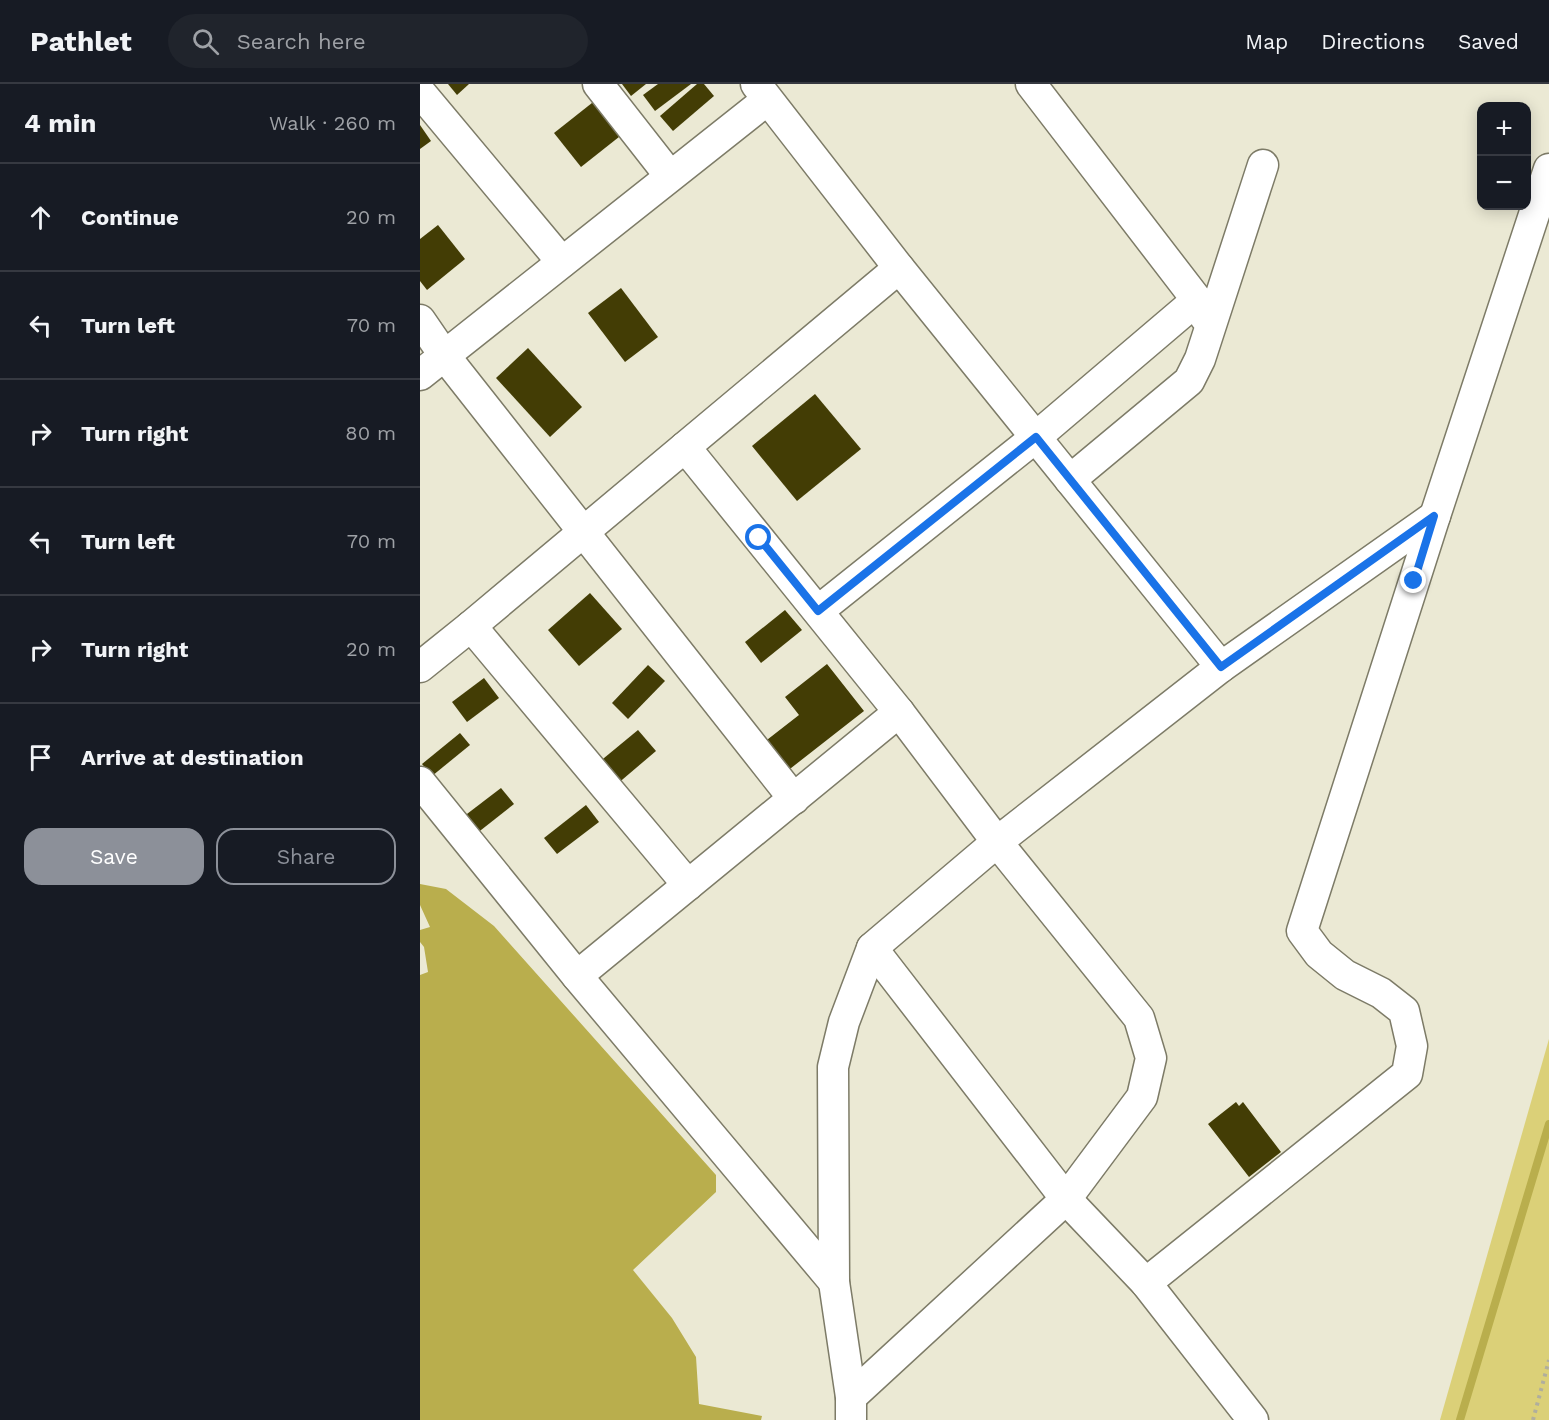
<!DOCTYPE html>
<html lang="en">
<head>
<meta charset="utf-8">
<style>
  body { margin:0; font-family:"Work Sans",sans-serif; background:#20242c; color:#f1f3f6 }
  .controls { position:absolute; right:18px; top:18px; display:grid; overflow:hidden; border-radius:12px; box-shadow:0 3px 15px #0003 }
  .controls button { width:54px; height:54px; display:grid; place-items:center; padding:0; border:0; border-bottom:2px solid #363941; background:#171b24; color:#f1f3f6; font:30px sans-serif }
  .stop { position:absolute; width:18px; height:18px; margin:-14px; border:4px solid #1a73e8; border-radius:50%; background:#fff }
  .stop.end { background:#1a73e8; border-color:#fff; box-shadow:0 2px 6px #0008 }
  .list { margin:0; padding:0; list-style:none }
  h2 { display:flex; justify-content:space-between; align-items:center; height:78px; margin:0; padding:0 24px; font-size:26px }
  h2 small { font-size:20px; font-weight:400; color:#9ea1a6 }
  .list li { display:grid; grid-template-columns:39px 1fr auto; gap:18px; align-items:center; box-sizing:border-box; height:108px; padding:0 24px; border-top:2px solid #363941 }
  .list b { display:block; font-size:22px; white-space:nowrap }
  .list em { font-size:20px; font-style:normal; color:#9ea1a6 }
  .actions { display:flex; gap:12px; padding:18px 24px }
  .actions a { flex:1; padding:14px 0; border:2px solid #8c9099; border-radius:18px; text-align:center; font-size:21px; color:#8c9099 }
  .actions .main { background:#8c9099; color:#fff }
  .icon { flex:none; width:33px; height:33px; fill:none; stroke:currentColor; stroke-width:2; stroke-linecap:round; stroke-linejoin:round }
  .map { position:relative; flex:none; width:1129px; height:1336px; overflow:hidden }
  header { display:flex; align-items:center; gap:36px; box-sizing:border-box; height:84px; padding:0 30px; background:#171b24; border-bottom:2px solid #363941 }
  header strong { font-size:28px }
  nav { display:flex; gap:33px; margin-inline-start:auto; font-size:21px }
  .search { width:420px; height:54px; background:#20242c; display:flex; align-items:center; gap:15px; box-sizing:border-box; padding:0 21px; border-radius:33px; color:#9ea1a6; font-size:22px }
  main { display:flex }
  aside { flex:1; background:#171b24 }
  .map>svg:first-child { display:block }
  .green { fill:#dbd078 }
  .water { fill:#b9ae4d }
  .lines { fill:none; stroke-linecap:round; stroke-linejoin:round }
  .stream { stroke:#b9ae4d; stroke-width:8 }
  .building { fill:#433d05 }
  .street-casing { stroke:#7d7b67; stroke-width:33 }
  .path { stroke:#b0ae9d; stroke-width:4; stroke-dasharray:3 4.5; stroke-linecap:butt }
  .street { stroke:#fff; stroke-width:30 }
  .route { stroke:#1a73e8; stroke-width:8 }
</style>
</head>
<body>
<header>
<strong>Pathlet</strong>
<div class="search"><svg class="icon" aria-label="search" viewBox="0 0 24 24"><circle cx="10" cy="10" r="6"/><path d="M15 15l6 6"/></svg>Search here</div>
<nav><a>Map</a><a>Directions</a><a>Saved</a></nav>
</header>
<main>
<aside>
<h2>4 min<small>Walk · 260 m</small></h2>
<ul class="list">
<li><svg class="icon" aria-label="ahead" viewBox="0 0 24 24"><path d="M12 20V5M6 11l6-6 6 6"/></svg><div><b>Continue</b></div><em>20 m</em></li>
<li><svg class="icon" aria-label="left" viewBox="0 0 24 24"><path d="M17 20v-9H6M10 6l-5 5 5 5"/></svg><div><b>Turn left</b></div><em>70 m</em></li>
<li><svg class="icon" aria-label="right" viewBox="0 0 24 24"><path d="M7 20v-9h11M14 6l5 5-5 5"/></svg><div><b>Turn right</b></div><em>80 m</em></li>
<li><svg class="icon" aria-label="left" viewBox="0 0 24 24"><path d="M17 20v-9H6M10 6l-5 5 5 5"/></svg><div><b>Turn left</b></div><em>70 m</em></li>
<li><svg class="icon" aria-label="right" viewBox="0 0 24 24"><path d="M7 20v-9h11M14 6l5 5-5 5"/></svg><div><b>Turn right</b></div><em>20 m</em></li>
<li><svg class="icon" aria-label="arrive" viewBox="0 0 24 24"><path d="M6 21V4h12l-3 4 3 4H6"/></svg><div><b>Arrive at destination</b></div></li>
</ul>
<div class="actions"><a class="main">Save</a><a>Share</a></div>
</aside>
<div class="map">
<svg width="1129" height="1336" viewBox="0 0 1129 1336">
  <rect width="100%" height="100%" fill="#ebe9d4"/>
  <path class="green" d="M1129,955V1336H1020Z"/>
  <path class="water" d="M0,800L26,805L74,842L296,1091V1108L213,1186L252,1234L276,1273L279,1320L342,1332L341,1336H0V891L8,888L4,863L0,858V846L10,843L0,821Z"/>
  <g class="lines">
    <path class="stream" d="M1040,1336L1129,1040"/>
  </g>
  <g class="building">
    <path d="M28,0H49L37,11Z"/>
    <path d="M202,0H226L211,12Z"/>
    <path d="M238,0H271L235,27L223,11Z"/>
    <path d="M277,0H284L294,12L253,47L240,32Z"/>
    <path d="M177,15L204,49L161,83L134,49Z"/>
    <path d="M0,41L11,57L0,65Z"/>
    <path d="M18,141L45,175L7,206L0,197V155Z"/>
    <path d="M201,204L238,253L205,278L168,229Z"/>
    <path d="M108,264L162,323L130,353L76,294Z"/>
    <path d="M395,310L441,365L377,417L332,362Z"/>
    <path d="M170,509L202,545L159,582L128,546Z"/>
    <path d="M365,526L382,546L341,579L325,558Z"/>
    <path d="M407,580L444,627L366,688L343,659L379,631L365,613Z"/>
    <path d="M228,581L245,597L208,635L192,619Z"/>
    <path d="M64,594L79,614L47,638L32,618Z"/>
    <path d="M218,646L236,667L196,701L178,679Z"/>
    <path d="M40,649L50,661L12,692L2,680Z"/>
    <path d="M81,704L94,720L56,750L43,733Z"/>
    <path d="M166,721L179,738L137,770L124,754Z"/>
    <path d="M816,1018L819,1022L823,1018L861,1068L829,1093L788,1040Z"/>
  </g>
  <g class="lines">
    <g class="street-casing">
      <g id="street">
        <path d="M178,0L250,92"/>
        <path d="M336,0L479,184L801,583"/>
        <path d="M611,0L777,216L785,233"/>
        <path d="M0,8L142,178"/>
        <path d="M0,236L24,271L374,715"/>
        <path d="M0,291L347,16"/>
        <path d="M265,363L479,628L577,758L719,934L731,974L722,1013L646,1115L431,1313"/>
        <path d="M650,396L769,297L780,275L843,81"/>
        <path d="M398,527L616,353L777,216"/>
        <path d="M51,542L268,801"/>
        <path d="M0,583L51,542L479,184"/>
        <path d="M0,698L157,892L414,1198"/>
        <path d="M452,864L646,1115L726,1199L833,1336"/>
        <path d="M157,892L479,628"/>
        <path d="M726,1199L987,990L992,962L984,927L961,909L925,891L899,870L882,847L1015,432L1129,85"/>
        <path d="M431,1336V1313L414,1198L413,983L424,938L452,864L577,758L801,583L1015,432"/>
      </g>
    </g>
    <path class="path" d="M1113,1336L1129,1276"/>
    <use href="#street" class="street"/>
  </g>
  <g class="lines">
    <path class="route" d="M339,454L398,527L616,353L801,583L1014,432L994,497"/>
  </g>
</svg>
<div class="controls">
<button>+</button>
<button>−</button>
</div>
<div class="stop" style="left:339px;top:454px"></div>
<div class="stop end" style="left:994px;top:497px"></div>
</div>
</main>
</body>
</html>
